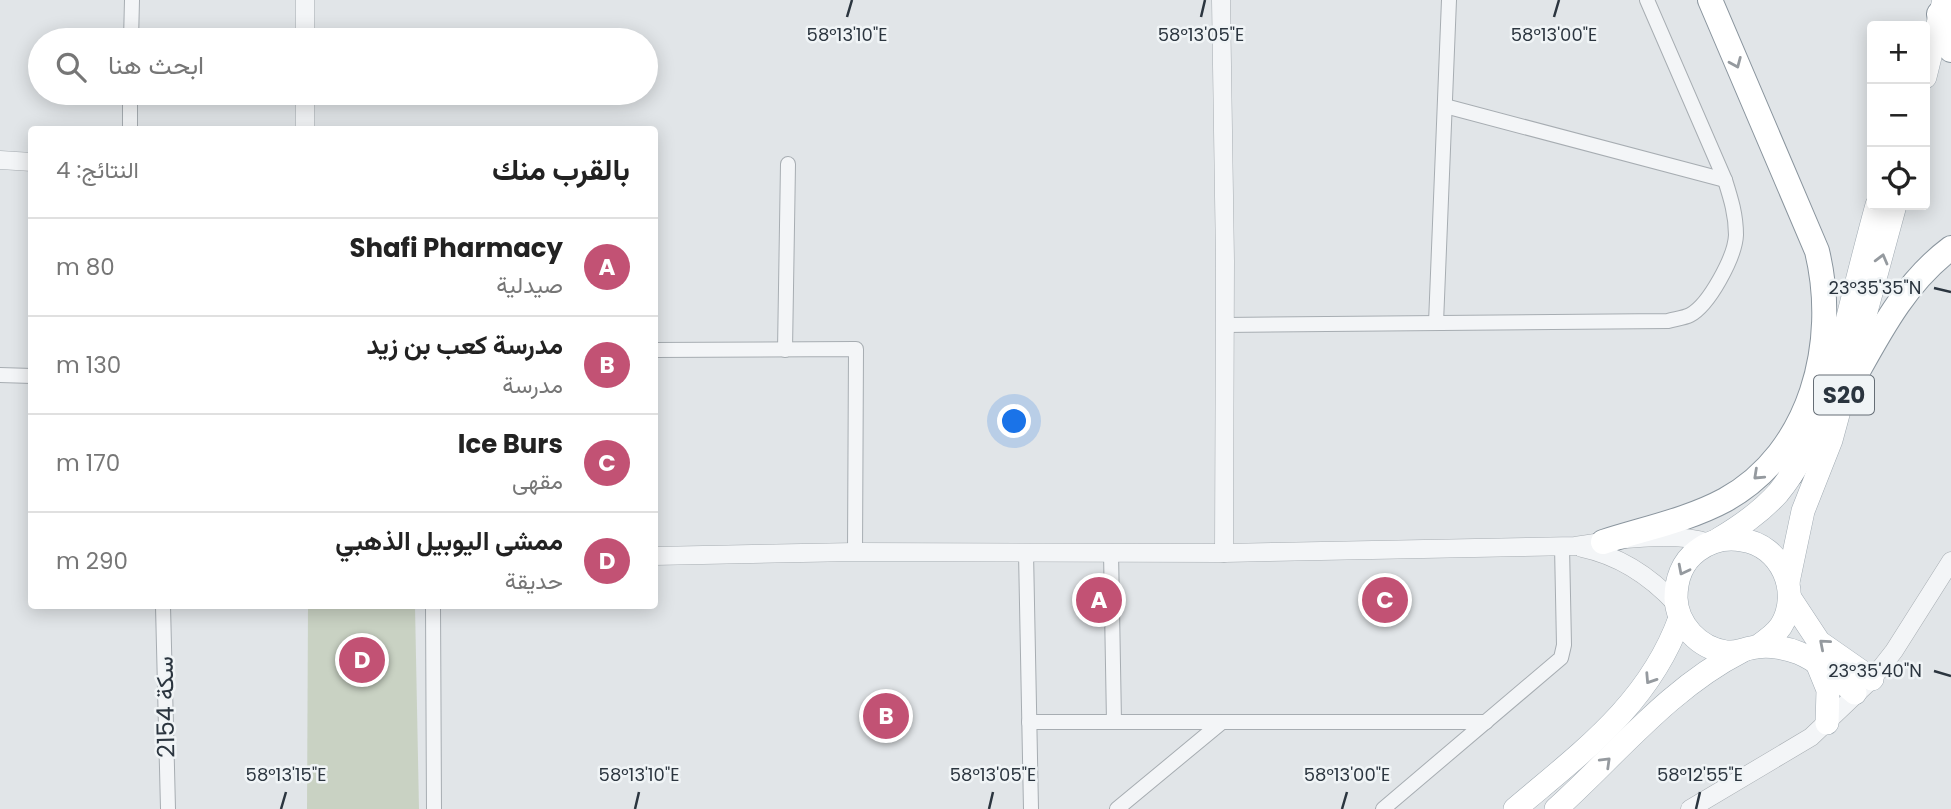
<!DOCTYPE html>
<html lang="ar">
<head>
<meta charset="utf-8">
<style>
  body { margin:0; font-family:Poppins,Vazirmatn,sans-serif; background:#f2f2f2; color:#222; direction:rtl }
  .controls { position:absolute; right:21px; top:21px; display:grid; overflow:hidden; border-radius:7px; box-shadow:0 4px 18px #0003 }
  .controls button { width:63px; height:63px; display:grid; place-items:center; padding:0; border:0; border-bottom:2px solid #e0e0e0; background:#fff; color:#222; font:35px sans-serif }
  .you { position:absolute; left:1015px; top:422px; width:24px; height:24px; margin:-18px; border:5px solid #fff; border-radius:50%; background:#1a73e8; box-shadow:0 0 0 10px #1a73e833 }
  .badge { display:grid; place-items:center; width:46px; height:46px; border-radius:50%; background:#c25274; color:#fff; font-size:23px; font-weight:700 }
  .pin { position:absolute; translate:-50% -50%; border:4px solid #fff; box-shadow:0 2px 7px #0006 }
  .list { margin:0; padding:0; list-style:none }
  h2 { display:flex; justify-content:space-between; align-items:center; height:91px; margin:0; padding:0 28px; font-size:30px }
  h2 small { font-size:23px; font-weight:400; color:#767676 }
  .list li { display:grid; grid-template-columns:46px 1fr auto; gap:21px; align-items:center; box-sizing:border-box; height:98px; padding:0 28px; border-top:2px solid #e0e0e0 }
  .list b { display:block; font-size:26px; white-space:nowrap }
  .list p { margin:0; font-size:23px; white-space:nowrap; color:#767676 }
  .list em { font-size:23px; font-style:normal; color:#767676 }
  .icon { flex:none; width:38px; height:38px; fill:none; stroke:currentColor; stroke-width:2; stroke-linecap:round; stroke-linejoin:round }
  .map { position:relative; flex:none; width:1951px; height:809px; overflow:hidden; direction:ltr }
  .search { position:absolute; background:#fff; box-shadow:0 4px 18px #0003; left:28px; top:28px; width:630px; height:77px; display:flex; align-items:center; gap:18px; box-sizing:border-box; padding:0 24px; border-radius:38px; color:#767676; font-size:26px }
  .panel { position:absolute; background:#fff; box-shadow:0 4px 18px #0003; left:28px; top:126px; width:630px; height:483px; border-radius:7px; direction:rtl }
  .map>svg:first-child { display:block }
  .green { fill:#c9d2c3 }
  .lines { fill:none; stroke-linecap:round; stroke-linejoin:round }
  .minor-casing { stroke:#a7adb2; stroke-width:16 }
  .tertiary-casing { stroke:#a7adb2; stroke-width:19 }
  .primary-casing { stroke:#a1abb3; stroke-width:24 }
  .trunk-casing { stroke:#8a959e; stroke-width:26 }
  .minor { stroke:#f3f5f7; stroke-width:14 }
  .tertiary { stroke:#f3f5f7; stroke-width:18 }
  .primary { stroke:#fff; stroke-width:23 }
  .trunk { stroke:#fff; stroke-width:24 }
  .oneway { stroke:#959a9f }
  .ticks { fill:none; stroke:#2b353f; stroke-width:2.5 }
  .labels { text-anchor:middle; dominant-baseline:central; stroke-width:5; stroke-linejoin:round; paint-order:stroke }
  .shield { fill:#f0f4f6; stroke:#666e76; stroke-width:2 }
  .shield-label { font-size:23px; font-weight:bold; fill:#2b353f }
  .street-label { font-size:24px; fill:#2b353f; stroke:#f0f4f6 }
  .ticks-label { font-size:18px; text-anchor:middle; fill:#2b353f; stroke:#f0f4f6; stroke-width:5; stroke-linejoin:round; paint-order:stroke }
</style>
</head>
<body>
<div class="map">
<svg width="1951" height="809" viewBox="0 0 1951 809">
  <rect width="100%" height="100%" fill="#e1e5e8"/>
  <path class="green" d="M308,606H415L419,809H307Z"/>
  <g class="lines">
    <g class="minor-casing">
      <g id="minor">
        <path d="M131,40L132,0"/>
        <path d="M1445,106L1725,180"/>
        <path d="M130,130V93"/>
        <path d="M1436,323L1449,0"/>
        <path d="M1224,325L1668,321C1675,319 1684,318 1690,315C1709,305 1735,257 1736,235C1736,215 1731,199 1725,180L1647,0"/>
        <path d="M654,350L856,349L855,552"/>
        <path d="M785,350L788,164"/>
        <path d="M0,375L32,376"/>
        <path d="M1026,552L1031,809"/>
        <path d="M1111,552L1114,722"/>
        <path d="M163,606L168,809"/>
        <path d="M433,606L434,809"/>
        <path d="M1029,722H1486"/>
        <path d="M1117,809L1222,722"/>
        <path d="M1383,809L1561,658L1564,645L1562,546"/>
      </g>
    </g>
    <g class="tertiary-casing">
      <g id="tertiary">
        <path d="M305,0V40"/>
        <path d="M1221,0L1225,261L1224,553"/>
        <path d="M305,93V130"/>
        <path d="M0,160L32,162"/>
        <path d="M1582,548C1620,556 1650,576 1676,604"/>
        <path d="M654,556L855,552L1224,553L1575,546C1613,540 1673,531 1709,543"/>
        <path d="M1690,809L1811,737L1872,679L1894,651L1951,561"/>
      </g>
    </g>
    <g class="primary-casing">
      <g id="primary">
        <path d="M1925,77L1944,0"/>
        <path d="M1719,539C1741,526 1761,512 1778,493C1817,446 1831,382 1846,325C1856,285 1866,245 1877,205"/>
        <path d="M1788,582L1803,511L1831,440L1895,205"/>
        <path d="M1790,598L1819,642L1872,679"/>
        <path d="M1757,647C1766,641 1775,635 1781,626C1802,592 1781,545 1742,540C1726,537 1710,541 1697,551C1682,562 1676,580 1676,598C1677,625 1699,648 1726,652C1737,653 1746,648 1757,647C1770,645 1787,648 1799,653C1820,662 1838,679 1855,693"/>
        <path d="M1817,663L1828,690L1827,723"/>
        <path d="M1515,809C1582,752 1649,704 1680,618"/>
        <path d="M1556,809C1616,755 1669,688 1742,651"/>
      </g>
    </g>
    <g class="trunk-casing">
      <g id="trunk">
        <path d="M1939,14L1942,31L1951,50"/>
        <path d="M1843,398C1874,344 1900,286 1951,248"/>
        <path d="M1791,474L1802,432"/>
        <path d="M1603,542C1643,529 1688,520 1725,500C1812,452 1839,342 1817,251L1710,0"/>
      </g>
    </g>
    <use href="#minor" class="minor"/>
    <use href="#tertiary" class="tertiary"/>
    <use href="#primary" class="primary"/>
    <use href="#trunk" class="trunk"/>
  </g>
  <defs><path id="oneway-chevron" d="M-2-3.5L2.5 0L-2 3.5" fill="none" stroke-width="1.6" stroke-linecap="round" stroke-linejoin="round" transform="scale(1.75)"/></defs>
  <g class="oneway">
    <use href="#oneway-chevron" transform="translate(1736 63) rotate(67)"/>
    <use href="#oneway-chevron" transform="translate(1882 259) rotate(-75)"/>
    <use href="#oneway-chevron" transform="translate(1758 475) rotate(137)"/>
    <use href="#oneway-chevron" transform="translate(1683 570) rotate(117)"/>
    <use href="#oneway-chevron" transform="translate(1824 644) rotate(-139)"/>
    <use href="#oneway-chevron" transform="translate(1650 679) rotate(123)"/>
    <use href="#oneway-chevron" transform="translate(1606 762) rotate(-44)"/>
  </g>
  <path class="ticks" d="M847,17L852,0M1201,17L1205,0M1554,17L1559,0M1934,288L1951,292M1934,671L1951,676M281,809L286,792M635,809L639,792M989,809L993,792M1342,809L1347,792M1696,809L1700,792"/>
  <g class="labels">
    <rect class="shield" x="1814" y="375.5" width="60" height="39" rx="5"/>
    <g class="shield-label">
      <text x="1844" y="395">S20</text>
    </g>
    <g class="street-label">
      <text transform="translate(165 707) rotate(-91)">سكة 2154</text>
    </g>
  </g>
  <g class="ticks-label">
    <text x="847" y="41">58°13'10"E</text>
    <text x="1201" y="41">58°13'05"E</text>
    <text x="1554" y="41">58°13'00"E</text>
    <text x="1875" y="294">23°35'35"N</text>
    <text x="1875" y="677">23°35'40"N</text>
    <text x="286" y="781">58°13'15"E</text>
    <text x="639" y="781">58°13'10"E</text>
    <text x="993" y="781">58°13'05"E</text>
    <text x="1347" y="781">58°13'00"E</text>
    <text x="1700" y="781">58°12'55"E</text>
  </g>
</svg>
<div class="controls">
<button>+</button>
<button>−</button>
<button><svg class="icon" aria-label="locate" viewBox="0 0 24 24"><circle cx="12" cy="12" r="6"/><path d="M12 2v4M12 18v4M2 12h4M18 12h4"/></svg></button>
</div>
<div class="you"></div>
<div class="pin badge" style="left:1099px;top:600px">A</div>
<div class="pin badge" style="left:886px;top:716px">B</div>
<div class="pin badge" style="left:1385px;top:600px">C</div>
<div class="pin badge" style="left:362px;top:660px">D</div>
<div class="search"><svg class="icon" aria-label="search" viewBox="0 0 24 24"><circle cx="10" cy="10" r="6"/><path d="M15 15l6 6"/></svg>ابحث هنا</div>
<section class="panel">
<h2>بالقرب منك<small>النتائج: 4</small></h2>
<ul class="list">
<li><span class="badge">A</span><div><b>Shafi Pharmacy</b><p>صيدلية</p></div><em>80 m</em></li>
<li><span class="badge">B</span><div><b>مدرسة كعب بن زيد</b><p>مدرسة</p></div><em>130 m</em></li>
<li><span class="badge">C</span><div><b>Ice Burs</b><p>مقهى</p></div><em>170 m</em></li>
<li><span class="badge">D</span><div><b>ممشى اليوبيل الذهبي</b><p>حديقة</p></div><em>290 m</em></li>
</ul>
</section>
</div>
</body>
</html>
